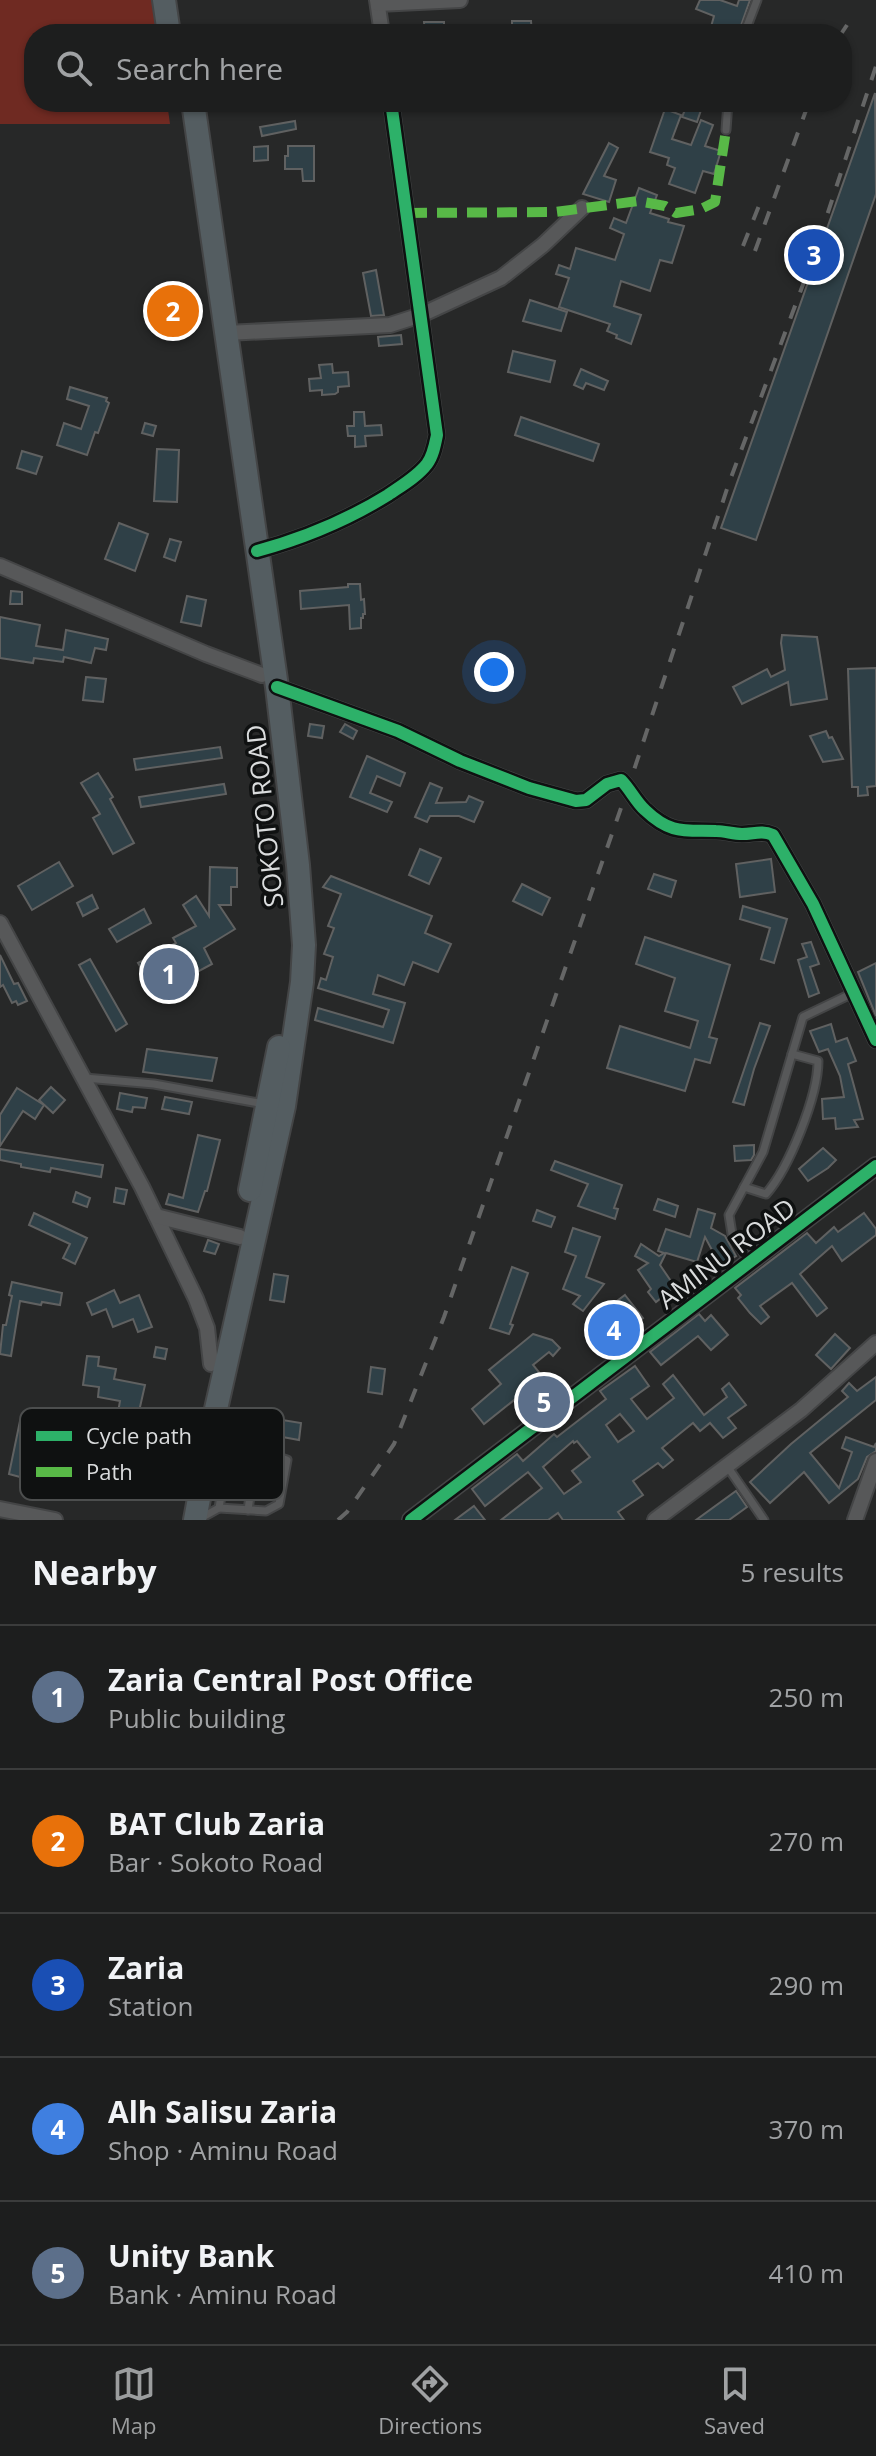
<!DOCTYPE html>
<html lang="en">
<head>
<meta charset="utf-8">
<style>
  body { margin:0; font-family:"Open Sans",sans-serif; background:#2a2b2b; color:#f1f3f6 }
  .you { position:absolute; left:494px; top:672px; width:28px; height:28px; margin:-20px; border:6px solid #fff; border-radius:50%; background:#1a73e8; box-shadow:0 0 0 12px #1a73e833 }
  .badge { display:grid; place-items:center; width:52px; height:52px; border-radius:50%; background:#9b9d9e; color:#fff; font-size:26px; font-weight:700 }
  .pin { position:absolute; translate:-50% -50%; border:4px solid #fff; box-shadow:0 2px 8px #0006 }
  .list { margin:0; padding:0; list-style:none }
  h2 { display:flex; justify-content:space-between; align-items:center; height:104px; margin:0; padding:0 32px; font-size:34px }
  h2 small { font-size:26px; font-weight:400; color:#a0a2a4 }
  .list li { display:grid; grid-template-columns:52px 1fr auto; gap:24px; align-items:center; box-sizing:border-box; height:144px; padding:0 32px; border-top:2px solid #3b3c3c }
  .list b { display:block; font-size:30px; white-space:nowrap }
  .list p { margin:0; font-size:26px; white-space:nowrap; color:#a0a2a4 }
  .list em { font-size:26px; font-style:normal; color:#a0a2a4 }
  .icon { flex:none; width:44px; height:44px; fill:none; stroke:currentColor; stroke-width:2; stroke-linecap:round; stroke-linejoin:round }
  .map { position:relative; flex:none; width:876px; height:1520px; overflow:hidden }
  .search { position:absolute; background:#1d1e1e; box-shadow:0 2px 6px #0004; left:24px; right:24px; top:24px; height:88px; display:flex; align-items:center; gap:20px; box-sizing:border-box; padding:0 28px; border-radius:32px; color:#a0a2a4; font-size:30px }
  .sheet { height:824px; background:#1d1e1e }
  nav { display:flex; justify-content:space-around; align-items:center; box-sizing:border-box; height:112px; border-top:2px solid #3b3c3c; background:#1d1e1e; font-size:22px; color:#a0a2a4 }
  nav a { display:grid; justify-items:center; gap:4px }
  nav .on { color:#9b9d9e }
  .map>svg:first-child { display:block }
  .green { fill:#6f2a22 }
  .building { fill:#2f4047; stroke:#606161; stroke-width:2; fill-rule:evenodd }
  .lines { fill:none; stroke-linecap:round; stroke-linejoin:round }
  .service-casing { stroke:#444546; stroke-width:11 }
  .minor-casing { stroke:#444546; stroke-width:18 }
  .tertiary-casing { stroke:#444546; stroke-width:20 }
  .primary-casing { stroke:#444546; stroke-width:26 }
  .service { stroke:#575859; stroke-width:7 }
  .minor { stroke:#575859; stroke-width:14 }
  .tertiary { stroke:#575859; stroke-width:16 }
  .primary { stroke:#545d61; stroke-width:22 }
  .rail { stroke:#656666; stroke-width:4; stroke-dasharray:14 14; stroke-linecap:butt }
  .quiet { stroke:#58b947; stroke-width:10; stroke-dasharray:20 10; stroke-linecap:butt }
  .cycleway-casing { stroke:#0f1111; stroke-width:17 }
  .cycleway { stroke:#2db169; stroke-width:12 }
  .labels { text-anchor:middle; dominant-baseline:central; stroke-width:7; stroke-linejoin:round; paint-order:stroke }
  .street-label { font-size:26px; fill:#dadcdd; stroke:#0f1111 }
  .key { fill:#0f1111; stroke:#4c4e4e; stroke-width:2 }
  .key-label { font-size:22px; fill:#dadcdd }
</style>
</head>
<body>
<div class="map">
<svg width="876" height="1520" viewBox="0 0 876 1520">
  <rect width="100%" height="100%" fill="#272828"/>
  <path class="green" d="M0,0H154L158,34H34V102H167L170,124H0Z"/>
  <g class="building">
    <path d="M700,0H720L737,6L739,0H750L738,34H709L714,16L696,9Z"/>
    <path d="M512,21H531L532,34H512Z"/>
    <path d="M424,22H444V34H425Z"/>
    <path d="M875,93L876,194L756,540L721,528Z"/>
    <path d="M687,105L701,110L697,122L682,117Z"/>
    <path d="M665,109L681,115L672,139L691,145L701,120L713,125L705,146L721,151L714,174L703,171L695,193L669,184L675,168L667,165L669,158L650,152Z"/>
    <path d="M295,121L296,129L262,136L260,127Z"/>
    <path d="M609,143L618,148L604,176L616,180L609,202L583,194Z"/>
    <path d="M268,146V160L254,161V147Z"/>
    <path d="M288,146H314V181H303L302,169H285V156H288Z"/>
    <path d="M639,188L657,195L650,213L669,219L668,222L684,226L672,263L660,260L650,291L621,281L614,306L641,315L631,344L616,338L617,335L607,331L610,324L559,307L569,278L556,274L559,265L570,269L576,248L615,260L624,234L610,228L614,218L626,223Z"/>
    <path d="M376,270L384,315L371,316L363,273Z"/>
    <path d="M530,300L567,312L561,331L523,321Z"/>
    <path d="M401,335L402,344L379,346L378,337Z"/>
    <path d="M513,351L555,361L550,382L508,372Z"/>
    <path d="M332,364L333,373L348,372L349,386L338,387V392L335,394L322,395V390L310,391L309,379L321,378L319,365Z"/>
    <path d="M581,369L608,381L604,390L586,383L583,389L574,385Z"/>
    <path d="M70,387L107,398L106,401L109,403L98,433L95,432L87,455L57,445L64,423L81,429L89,406L67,399Z"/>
    <path d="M354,412H364L365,426L381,425L382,435L365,436L366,446L355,447V436H348L347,426H354Z"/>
    <path d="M521,417L599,444L593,461L515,435Z"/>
    <path d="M145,423L156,426L153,436L142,433Z"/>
    <path d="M157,449L179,450L177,502L154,501Z"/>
    <path d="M22,451L42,457L36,474L17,468Z"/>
    <path d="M119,523L148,534L135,571L105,559Z"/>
    <path d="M170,539L181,542L175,561L164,557Z"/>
    <path d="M348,584H360L361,600L364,599L365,614H363V618H361V628L350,629L349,605L301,609L300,591L348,587Z"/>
    <path d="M11,591L22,592V604H10Z"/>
    <path d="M187,596L206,600L201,626L181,622Z"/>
    <path d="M0,617L40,625L36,646L63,650L66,630L108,639L106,650L95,648L91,663L64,657L63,662L34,658L33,663L0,658Z"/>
    <path d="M782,635L817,637L827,699L791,705L788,682L742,704L733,687L767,669L771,677L785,670L781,643Z"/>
    <path d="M876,668V786L867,787L868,795L858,796V787H852L848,669Z"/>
    <path d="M86,677L106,679L103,702L83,700Z"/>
    <path d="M310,724L324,726L322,738L308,736Z"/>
    <path d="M345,724L357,731L353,739L340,732Z"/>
    <path d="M826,731L829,738L832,737L843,759L823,762L810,736Z"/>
    <path d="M220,747L222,758L136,770L134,759Z"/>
    <path d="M367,756L405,773L400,786L377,776L370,793L392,802L387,812L350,797Z"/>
    <path d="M98,773L113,797L110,799L134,843L113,854L93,818L100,814L81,783Z"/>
    <path d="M430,783L442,788L436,803L466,802L469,796L483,802L474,822L459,816H430L427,822L415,817Z"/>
    <path d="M224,784L226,794L141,807L139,797Z"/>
    <path d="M420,849L441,858L429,884L409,875Z"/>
    <path d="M771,859L775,892L740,897L736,864Z"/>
    <path d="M59,862L73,886L32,910L18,886Z"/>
    <path d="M210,867L237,868V887H231V905H219L235,929L204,948L212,964L156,994L138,963L176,943L173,938L196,926L183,905L196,896L209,916Z"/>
    <path d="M654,874L676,881L671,897L648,889Z"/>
    <path d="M331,876L432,916L425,933L451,944L438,972L413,962L404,985L378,975L373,994L405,1003L393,1043L315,1020L318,1008L383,1027L389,1010L318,988L321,978L326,980L333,957L324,954L334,928L328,926L341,894L323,887Z"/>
    <path d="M522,884L550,898L542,915L513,901Z"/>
    <path d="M92,895L98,908L83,916L77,903Z"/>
    <path d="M743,906L787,919L774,963L761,959L770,928L740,919Z"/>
    <path d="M144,909L151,923L117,942L109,929Z"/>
    <path d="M645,937L730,965L709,1037L717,1039L710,1063L695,1059L685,1091L607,1068L620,1026L690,1048L698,1021L665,1011L675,978L636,964Z"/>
    <path d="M811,942L819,964L810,967L819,993L809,997L798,960L807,957L802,944Z"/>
    <path d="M0,955L14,984L18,983L27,1001L18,1005L16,1001L12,1003L3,985L0,987Z"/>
    <path d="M90,959L127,1024L116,1031L79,965Z"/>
    <path d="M876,963V1016L858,972Z"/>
    <path d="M760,1023L770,1026L754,1069L744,1105L733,1102Z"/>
    <path d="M831,1024L836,1042L847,1038L856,1061L848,1064L863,1119L854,1120L858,1127L836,1129L835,1118L823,1119L822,1099L844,1097L840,1076L828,1049L819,1052L810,1031Z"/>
    <path d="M147,1049L217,1058L212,1081L143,1072Z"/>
    <path d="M51,1087L65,1100L53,1113L39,1100Z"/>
    <path d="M17,1088L44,1105L35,1119L23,1111L0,1146V1115Z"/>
    <path d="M120,1093L147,1098L145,1108L133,1107L132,1112L117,1109Z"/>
    <path d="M165,1097L192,1102L189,1114L162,1109Z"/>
    <path d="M198,1135L220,1140L207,1191H205L198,1212L166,1204L169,1194L183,1198Z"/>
    <path d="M754,1145V1155L751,1160L735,1161L734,1146Z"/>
    <path d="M823,1148L836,1160L828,1168L808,1181L799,1169Z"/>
    <path d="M0,1149L103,1165L101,1177L51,1168L50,1172L21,1167V1164L0,1160Z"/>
    <path d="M555,1161L622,1185L614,1208L618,1209L615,1219L578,1206L588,1184L551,1170Z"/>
    <path d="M116,1188L127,1190L124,1204L114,1202Z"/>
    <path d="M76,1192L90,1198L87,1207L73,1202Z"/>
    <path d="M658,1199L678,1206L675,1217L654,1210Z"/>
    <path d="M698,1209L715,1214L711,1228L725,1236L736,1256L720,1265L705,1237L697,1262L666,1253L660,1265L675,1287L656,1302L648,1292L651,1289L638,1270L648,1263L635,1256L641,1244L659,1256L664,1253L658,1251L666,1229L690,1237Z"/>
    <path d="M537,1210L555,1217L551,1227L533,1221Z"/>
    <path d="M34,1213L87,1238L75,1264L63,1258L70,1244L29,1225Z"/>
    <path d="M864,1213L876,1229V1235L842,1261L832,1246L800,1274L827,1308L817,1316L792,1283L760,1306L769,1317L761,1324L750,1313L738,1298L741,1295L735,1288L807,1233L816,1243L834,1227L838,1232Z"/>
    <path d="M573,1228L600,1237L586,1277L604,1284L583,1311L573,1304L580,1296L563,1289L576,1256L565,1252Z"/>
    <path d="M208,1240L219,1244L215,1254L204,1251Z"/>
    <path d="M512,1267L528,1273L510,1324L513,1325L509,1334L490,1328Z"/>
    <path d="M274,1274L288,1276L284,1302L270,1300Z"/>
    <path d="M12,1282L62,1293L60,1305L42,1302L41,1305L20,1301L11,1356L0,1354L3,1325H6L12,1296L9,1295Z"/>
    <path d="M114,1290L120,1303L139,1295L152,1327L138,1332L133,1319L113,1327L106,1309L92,1315L87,1303Z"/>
    <path d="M625,1295L643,1318L632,1327L623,1314L605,1327L597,1316Z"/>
    <path d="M699,1314L705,1321L711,1315L728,1335L711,1350L698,1336L661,1365L650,1352Z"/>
    <path d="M533,1334L552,1340L560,1348L553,1356L549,1352L533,1365L543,1377L484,1424L472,1409L501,1384L489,1370Z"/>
    <path d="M835,1334L850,1348L831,1369L816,1355Z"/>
    <path d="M156,1347L167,1349L165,1359L154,1357Z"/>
    <path d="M87,1356L99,1357L98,1366L116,1369L114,1379L145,1385L140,1407L136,1444L131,1443L126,1471L116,1470V1475L102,1473L103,1467L94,1466L100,1427L115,1430L120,1401L98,1397L99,1387L83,1385Z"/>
    <path d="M635,1366L649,1386L631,1399L647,1419L674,1398L663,1384L673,1375L704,1415L727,1397L722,1389L729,1383L746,1405L728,1418L736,1428L723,1438L710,1423L700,1431L693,1423L662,1448L673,1460L663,1468L658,1463L633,1481L643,1495L618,1512L624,1520H563L558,1513L548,1520H501L542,1488L528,1472L485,1506L472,1489L517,1454L523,1461L554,1434L557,1437L606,1399L600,1391ZM620,1414L634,1431L618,1442L606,1425ZM573,1441L574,1443L577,1441L590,1457L572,1471L581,1482L564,1494L543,1467Z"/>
    <path d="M371,1367L385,1369L382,1394L368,1392Z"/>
    <path d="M876,1377V1400L810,1453L839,1488L852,1452L842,1448L846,1437L874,1447L876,1443V1451L867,1457L858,1479L829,1503L804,1472L770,1503L750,1482L791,1444L848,1397L842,1391L849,1383L857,1391Z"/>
    <path d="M258,1416L301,1423L299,1440L255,1432Z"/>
    <path d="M20,1421L76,1433L65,1486L55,1484L64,1441L29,1434L20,1477L9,1474Z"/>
    <path d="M736,1491L747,1507L729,1520H696Z"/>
    <path d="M474,1506L485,1520H455Z"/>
  </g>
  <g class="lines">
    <g class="service-casing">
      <g id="service">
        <path d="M744,34L757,0"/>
        <path d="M726,130L728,102"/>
        <path d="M85,1078L154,1084L264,1104"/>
        <path d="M744,1187L766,1194C789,1168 818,1096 818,1061L792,1054"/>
        <path d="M749,1262L732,1234L729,1215L763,1152L803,1017L855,992"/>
        <path d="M727,1466L764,1520"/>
        <path d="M254,1470L256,1450"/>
        <path d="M219,1508L266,1511L279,1504L287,1460L230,1441"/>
        <path d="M248,1510L252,1482"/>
        <path d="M199,1519L219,1508L230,1441L215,1432"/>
      </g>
    </g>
    <g class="minor-casing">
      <g id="minor">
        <path d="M377,0L382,34"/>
        <path d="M378,4L460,0"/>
        <path d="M226,333L390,325L421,315L501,278L543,245L582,208"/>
        <path d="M257,551C305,538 346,521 388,495C401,486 417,477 427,464C433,456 435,445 437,435L391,102"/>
        <path d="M0,566L206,654L262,675"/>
        <path d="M277,687L398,731L460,761L529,788L576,801L586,800L607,784L621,780C630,789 636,802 645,810C671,835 685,830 716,831C725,831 733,834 742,834C754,834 761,830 773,835L813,904L876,1040"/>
        <path d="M0,923L142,1187L196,1299L207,1328L211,1364"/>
        <path d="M156,1216L240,1237"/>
        <path d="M0,1509L55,1520"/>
        <path d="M655,1520L801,1410L876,1343"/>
        <path d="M855,1520L876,1461"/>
      </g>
    </g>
    <g class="tertiary-casing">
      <path id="tertiary" d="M411,1520L876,1166"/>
    </g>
    <g class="primary-casing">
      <g id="primary">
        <path d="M164,0L169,34"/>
        <path d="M193,102L277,687L298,865L304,945L302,982L284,1106L214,1418L195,1520"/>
        <path d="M250,1190L279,1047"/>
      </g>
    </g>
    <use href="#service" class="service"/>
    <use href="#minor" class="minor"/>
    <use href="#tertiary" class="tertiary"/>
    <use href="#primary" class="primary"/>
    <g class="rail">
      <path d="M841,34L847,25"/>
      <path d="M743,246L762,198"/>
      <path d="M755,251L809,102"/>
      <path d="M338,1520L347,1512L394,1444L444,1317L630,782L729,483L814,255L876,66"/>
    </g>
    <path class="quiet" d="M407,213L555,212L638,201L665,206L676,213L701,209L715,202L726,130"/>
    <g class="cycleway-casing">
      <g id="cycleway">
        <path d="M257,551C305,538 346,521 388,495C401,486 417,477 427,464C433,456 435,445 437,435L391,102"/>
        <path d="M277,687L398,731L460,761L529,788L576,801L586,800L607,784L621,780C630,789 636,802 645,810C671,835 685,830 716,831C725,831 733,834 742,834C754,834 761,830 773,835L813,904L876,1040"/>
        <path d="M411,1520L876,1166"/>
      </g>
    </g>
    <use href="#cycleway" class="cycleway"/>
  </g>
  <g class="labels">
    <g class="street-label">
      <text transform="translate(264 816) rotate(-96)">SOKOTO ROAD</text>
      <text transform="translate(726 1253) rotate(-37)">AMINU ROAD</text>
    </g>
  </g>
  <rect x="20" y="1408" width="264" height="92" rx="12" class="key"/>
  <rect x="36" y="1431" width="36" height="10" fill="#2db169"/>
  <rect x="36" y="1467" width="36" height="10" fill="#58b947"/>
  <g class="key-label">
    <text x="86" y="1444">Cycle path</text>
    <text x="86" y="1480">Path</text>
  </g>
</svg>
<div class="you"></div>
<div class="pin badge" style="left:169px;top:974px;background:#5c6f8a">1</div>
<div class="pin badge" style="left:173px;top:311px;background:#e8710a">2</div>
<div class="pin badge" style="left:814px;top:255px;background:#1a4fb4">3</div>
<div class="pin badge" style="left:614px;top:1330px;background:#3f7fe0">4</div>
<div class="pin badge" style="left:544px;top:1402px;background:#5c6f8a">5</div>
<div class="search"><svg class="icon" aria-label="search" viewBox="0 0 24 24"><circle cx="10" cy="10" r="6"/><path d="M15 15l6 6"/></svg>Search here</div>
</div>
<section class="sheet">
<h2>Nearby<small>5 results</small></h2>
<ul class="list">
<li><span class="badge" style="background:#5c6f8a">1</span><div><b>Zaria Central Post Office</b><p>Public building</p></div><em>250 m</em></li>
<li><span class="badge" style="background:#e8710a">2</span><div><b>BAT Club Zaria</b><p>Bar · Sokoto Road</p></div><em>270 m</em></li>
<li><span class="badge" style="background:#1a4fb4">3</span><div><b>Zaria</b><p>Station</p></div><em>290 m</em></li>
<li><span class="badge" style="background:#3f7fe0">4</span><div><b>Alh Salisu Zaria</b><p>Shop · Aminu Road</p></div><em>370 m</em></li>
<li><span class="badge" style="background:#5c6f8a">5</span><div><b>Unity Bank</b><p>Bank · Aminu Road</p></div><em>410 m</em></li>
</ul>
</section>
<nav>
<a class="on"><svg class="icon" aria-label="map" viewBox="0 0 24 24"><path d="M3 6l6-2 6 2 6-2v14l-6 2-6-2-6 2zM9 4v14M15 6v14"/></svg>Map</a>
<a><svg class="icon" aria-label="directions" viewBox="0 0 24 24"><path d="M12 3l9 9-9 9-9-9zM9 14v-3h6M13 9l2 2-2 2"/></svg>Directions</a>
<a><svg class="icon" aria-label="saved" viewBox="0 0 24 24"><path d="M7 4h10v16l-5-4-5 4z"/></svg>Saved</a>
</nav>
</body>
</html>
